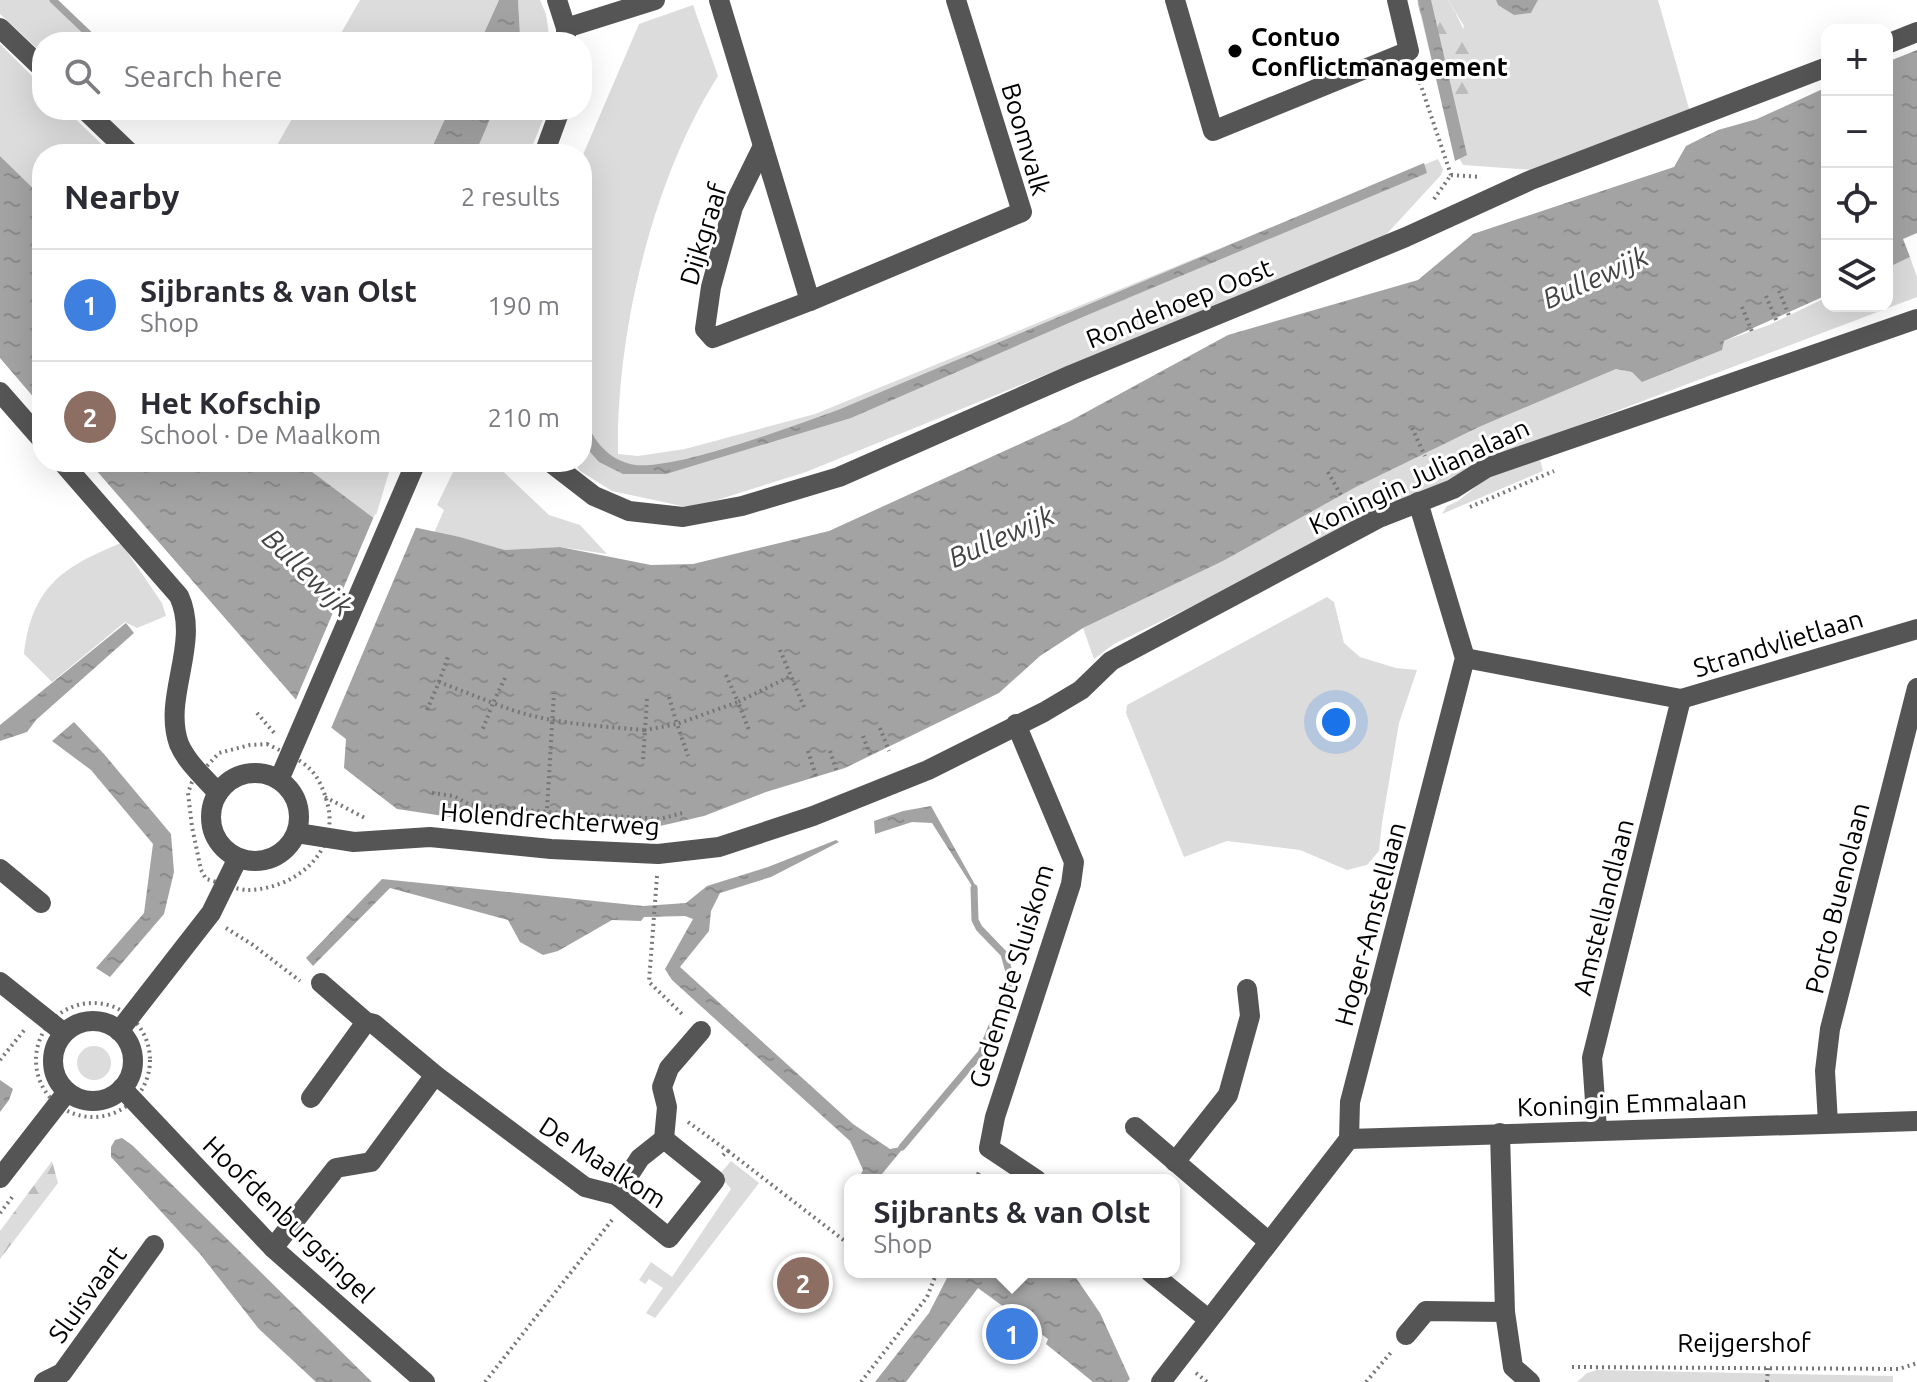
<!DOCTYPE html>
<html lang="en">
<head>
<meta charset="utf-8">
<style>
  body { margin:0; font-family:Ubuntu,sans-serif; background:#f7f7f7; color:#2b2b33 }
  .controls { position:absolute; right:24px; top:24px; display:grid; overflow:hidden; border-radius:16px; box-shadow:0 8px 32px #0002 }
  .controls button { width:72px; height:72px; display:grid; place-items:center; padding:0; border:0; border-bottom:2px solid #e1e1e2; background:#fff; color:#2b2b33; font:40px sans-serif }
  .you { position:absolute; left:1336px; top:722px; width:28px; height:28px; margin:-20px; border:6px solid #fff; border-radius:50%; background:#1a73e8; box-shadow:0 0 0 12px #1a73e833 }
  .badge { display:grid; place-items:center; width:52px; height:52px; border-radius:50%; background:#000; color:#fff; font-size:26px; font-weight:700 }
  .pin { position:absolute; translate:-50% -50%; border:4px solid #fff; box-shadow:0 2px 8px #0006 }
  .popup { position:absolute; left:844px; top:1174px; width:336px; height:104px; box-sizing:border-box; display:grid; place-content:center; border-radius:16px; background:#fff; filter:drop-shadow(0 2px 6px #0005); font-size:26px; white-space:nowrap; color:#7c7c81 }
  .popup b { font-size:30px; color:#2b2b33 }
  .popup::after { content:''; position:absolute; left:50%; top:100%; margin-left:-16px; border:16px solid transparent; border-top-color:#fff }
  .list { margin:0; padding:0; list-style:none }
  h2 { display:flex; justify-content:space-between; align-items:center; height:104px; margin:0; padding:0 32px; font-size:34px }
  h2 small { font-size:26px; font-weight:400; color:#7c7c81 }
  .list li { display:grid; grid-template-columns:52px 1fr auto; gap:24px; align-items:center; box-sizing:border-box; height:112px; padding:0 32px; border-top:2px solid #e1e1e2 }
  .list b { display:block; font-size:30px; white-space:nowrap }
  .list p { margin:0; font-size:26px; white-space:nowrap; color:#7c7c81 }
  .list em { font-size:26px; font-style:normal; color:#7c7c81 }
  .icon { flex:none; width:44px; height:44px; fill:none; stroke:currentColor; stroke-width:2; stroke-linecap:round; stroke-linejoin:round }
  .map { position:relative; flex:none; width:1917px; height:1382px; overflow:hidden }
  .search { position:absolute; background:#fff; box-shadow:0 8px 32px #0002; left:32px; top:32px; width:560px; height:88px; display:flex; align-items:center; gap:20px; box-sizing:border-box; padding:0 28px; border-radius:32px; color:#7c7c81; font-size:30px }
  .panel { position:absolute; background:#fff; box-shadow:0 8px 32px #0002; left:32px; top:144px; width:560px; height:328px; border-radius:32px }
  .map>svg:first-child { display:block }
  .green { fill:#dcdcdc }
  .forest { fill:url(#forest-firs) }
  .water { fill:url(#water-ripples) }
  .pier { fill:#fff }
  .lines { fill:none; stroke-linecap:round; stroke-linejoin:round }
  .stream { stroke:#a3a3a3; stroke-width:7 }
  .path { stroke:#777; stroke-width:4; stroke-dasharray:2 4; stroke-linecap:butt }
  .minor { stroke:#555; stroke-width:20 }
  .poi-dot { fill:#000; stroke:#fff; stroke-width:3 }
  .labels { text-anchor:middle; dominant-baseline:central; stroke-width:6; stroke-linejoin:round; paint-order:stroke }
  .poi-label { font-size:26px; font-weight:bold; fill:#000; stroke:#fff; text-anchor:start }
  .street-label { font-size:26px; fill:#000; stroke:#fff }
  .water-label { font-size:28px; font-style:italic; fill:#444; stroke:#fff }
</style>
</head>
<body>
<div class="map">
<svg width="1917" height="1382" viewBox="0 0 1917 1382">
  <defs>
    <pattern id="forest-firs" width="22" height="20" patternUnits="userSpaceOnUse" patternTransform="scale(2)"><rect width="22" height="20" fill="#dcdcdc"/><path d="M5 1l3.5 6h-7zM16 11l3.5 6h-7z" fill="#bbb"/></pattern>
    <pattern id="water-ripples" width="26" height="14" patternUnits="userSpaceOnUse" patternTransform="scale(2)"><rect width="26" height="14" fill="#a3a3a3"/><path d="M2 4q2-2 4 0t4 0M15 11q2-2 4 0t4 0" fill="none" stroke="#8b8b8b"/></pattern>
  </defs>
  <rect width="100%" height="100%" fill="#fff"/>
  <g class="green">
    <path d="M0,0H52L92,42H42V53L0,14Z"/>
    <path d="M360,0H499L480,42H336Z"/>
    <path d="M518,0H540L546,14L550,42H518L520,35Z"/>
    <path d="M1448,0H1496L1498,5L1531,13L1538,0H1658L1690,112L1547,171L1463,165L1453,147L1442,104L1464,26Z"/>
    <path d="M693,5L718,76C653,178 616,332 618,454L638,456L685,449L815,414L1438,159L1443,169L1441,175L1383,238L806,472L717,500L686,507L612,491L580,471L574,462H582V157L639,24Z"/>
    <path d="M0,44L42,86V110H66L112,154H42V197L0,156Z"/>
    <path d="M297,110H449L429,154H272Z"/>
    <path d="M494,110H547L529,154H475Z"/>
    <path d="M1910,257L1917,277V297L1532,443L1493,454L1450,482L1114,644L1094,659L1083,628L1223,561L1356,487L1479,427L1616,369L1632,372L1724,341L1769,325L1827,297V306H1887V268Z"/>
    <path d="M1540,459L1543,471L1442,514L1447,506L1458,501L1488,477Z"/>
    <path d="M299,462H392L375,519Z"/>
    <path d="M458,462H493L549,515L580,525L607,554L560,547L505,550L460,537L434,533L444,510L437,505Z"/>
    <path d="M121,543L162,603L166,616L137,628L125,622L52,682L24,654C32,587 62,567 121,543Z"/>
    <path d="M1327,597L1334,602L1344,643L1360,657L1396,668L1417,670L1399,723L1382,823L1379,851L1367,865L1347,870L1300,850L1227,841L1184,857L1126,713L1127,705Z"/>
    <circle cx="94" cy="1063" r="17"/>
    <path d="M731,1161L759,1183L655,1318L646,1313L663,1288L649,1279L645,1284L639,1280L651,1262L672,1277L731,1189L719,1175Z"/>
    <path d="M1597,1370L1893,1376V1382H1577L1587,1373Z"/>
  </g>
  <g class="forest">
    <path d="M1417,0H1448C1467,32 1475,53 1474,91L1442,104Z"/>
    <path d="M52,1161L58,1183L0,1259V1231Z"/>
  </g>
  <g class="water">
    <path d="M499,0H518L520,35L518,42H480Z"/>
    <path d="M1418,0H1431L1467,155L1455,161Z"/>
    <path d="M1496,0H1538L1531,13L1514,15L1498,5Z"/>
    <path d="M1917,50V233L1903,239L1910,257L1887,268V62Z"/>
    <path d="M1827,87V295L1724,341L1722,350L1642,382L1632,372L1616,369L1479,427L1356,487L1223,561L1083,628L1040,656L999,693L845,768L766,792L704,816L660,826L478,811L464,810L457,818L397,809L344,768L346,739L298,702L89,462H299L375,519L460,537L505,550L560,547L651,565L693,564L829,531L1070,421L1228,335L1418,280L1473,234L1674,167L1686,146L1718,130L1757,119Z"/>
    <path d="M449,110H494L475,154H429Z"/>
    <path d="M0,156L42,197V407L0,358Z"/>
    <path d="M1424,163L1427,173L1085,316L851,418L666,474H623L599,462L582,443V413C592,437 604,457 630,464C667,474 798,424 838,410Z"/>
    <path d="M126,623L134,633L36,720L27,732L0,741V725Z"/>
    <path d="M74,722L104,754L171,834L174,872L164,914L110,977L96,968L144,913L153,844L91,770L52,741Z"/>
    <path d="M931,806L978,890L972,886L932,823L912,822L875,834L874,821L903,811Z"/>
    <path d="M836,840L839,842L771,877L720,893L711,911L709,931L680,967L853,1124L890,1149L905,1146L877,1180H858L863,1170L850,1141L672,980L665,969L693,919L685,916L644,917L641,921L612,920L558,951L543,955L520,942L508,920L390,888L313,966L306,958L382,879L643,906L686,903L707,886L768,867Z"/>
    <path d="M0,1080L13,1089L9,1100L0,1112Z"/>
    <path d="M122,1138L132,1145L372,1382H316L259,1329L200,1254L111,1157V1147L115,1140Z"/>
    <path d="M950,1272H1072L1100,1313L1130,1379L1127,1382H1093L1046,1344L1048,1339L978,1288L906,1382H875L929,1313Z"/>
  </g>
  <path class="pier" d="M375,514L417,525L329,733L294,704Z"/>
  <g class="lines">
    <g class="stream">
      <path d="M53,0L97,42"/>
      <path d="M902,1147L981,1053L1011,979L1004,954L979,928L975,920L974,888"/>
    </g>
    <g class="path">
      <path d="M1416,71L1451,175"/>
      <path d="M1451,175L1481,177"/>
      <path d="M1434,199L1451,175"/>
      <path d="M1779,291L1790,318"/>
      <path d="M1766,296L1777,322"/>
      <path d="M1742,307L1753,334"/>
      <path d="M1412,428L1425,456"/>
      <path d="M1328,472L1342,497"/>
      <path d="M1470,507L1554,471"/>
      <path d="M780,650L804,707"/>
      <path d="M726,675L738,702L791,676"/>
      <path d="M505,678L493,703C545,724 590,725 645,730L643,760"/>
      <path d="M439,682L449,654"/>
      <path d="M669,697L677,724L738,702L749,730"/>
      <path d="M647,699L645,730L677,724L688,756"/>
      <path d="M427,710L439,682L493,703L482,731"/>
      <path d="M257,713L276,735"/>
      <path d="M880,728L889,751"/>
      <path d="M863,736L871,757"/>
      <path d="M267,744C281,751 299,758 310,769C319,778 324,791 327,802C341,851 296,889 248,890C236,890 219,882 206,879L201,870L192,827L188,793L192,782L219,753L250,745Z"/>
      <path d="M808,751L817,779"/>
      <path d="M830,751L837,772"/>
      <path d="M432,793L454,796L468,804L547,812L660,819L682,813"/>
      <path d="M325,797L365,818"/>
      <path d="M546,826L554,693"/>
      <path d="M657,876L649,982L684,1016"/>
      <path d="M226,928L253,945L300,981"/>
      <circle cx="93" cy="1060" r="57"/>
      <path d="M0,1060L26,1028"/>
      <path d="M688,1122L728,1151L721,1157"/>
      <path d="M728,1151L850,1245"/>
      <path d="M976,1180L980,1169"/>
      <path d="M0,1213L13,1196"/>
      <path d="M922,1272L934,1277"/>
      <path d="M1572,1367L1899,1369L1917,1363"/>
      <path d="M1196,1373L1207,1382"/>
      <path d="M485,1382L612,1220"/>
      <path d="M861,1382L927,1297L937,1272"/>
      <path d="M1366,1382L1393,1350"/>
      <path d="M1767,1382L1768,1368"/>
    </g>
    <g class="minor">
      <path d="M557,0L566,28V42"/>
      <path d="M719,0L810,301L1022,212L956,0"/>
      <path d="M1175,0L1213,131L1409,51L1397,0"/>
      <path d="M0,28L42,68"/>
      <path d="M566,28L655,0"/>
      <path d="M1887,44L1917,32"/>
      <path d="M85,110L131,154"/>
      <path d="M763,146L733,207L711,287L705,329L713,338L810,301"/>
      <path d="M544,154L560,110"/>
      <path d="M0,392L42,440"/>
      <path d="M62,462L179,596C201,644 162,697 179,744C187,763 205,778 218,793"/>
      <path d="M550,462L594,496L629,511L683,517L742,506L839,477L1071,375L1406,237L1531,180L1827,67"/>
      <path d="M1465,658L1681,699L1917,629"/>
      <path d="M1016,724L1074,862L1071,884L995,1117L989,1148L1037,1180"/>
      <circle cx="255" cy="817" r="44"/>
      <path d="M279,780L416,462"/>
      <path d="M297,833L354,842L430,837L551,849L658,854L719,847L813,816L928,770L1044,712L1081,690L1111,661L1379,518L1453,489L1486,468L1917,319"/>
      <path d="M0,869L41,903"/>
      <path d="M0,982L64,1033"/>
      <path d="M321,983L366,1022L374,1024L435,1075L585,1187L616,1195L669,1238L715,1180L664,1139"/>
      <circle cx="93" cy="1061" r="40"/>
      <path d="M119,1031L211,913L238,858"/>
      <path d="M122,1088L273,1248L425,1382"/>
      <path d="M311,1098L366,1022"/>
      <path d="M1828,1123L1825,1071L1830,1029L1917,688"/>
      <path d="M1135,1127L1269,1242"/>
      <path d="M1597,1130L1592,1058L1681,699"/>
      <path d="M1500,1133L1505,1312L1513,1367L1530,1382"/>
      <path d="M1349,1139L1917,1121"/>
      <path d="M1175,1162L1228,1095L1250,1016L1247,989"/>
      <path d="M0,1178L67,1092"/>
      <path d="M616,1195L640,1158L664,1139L667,1107L662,1087L669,1068L701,1031"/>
      <path d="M273,1248L336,1168L371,1162L435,1075"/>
      <path d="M1150,1272L1208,1319"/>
      <path d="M1406,1335L1426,1311L1505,1312"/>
      <path d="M44,1382L62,1373L154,1245"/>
      <path d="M1161,1382L1349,1139L1350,1102L1465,658L1418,502"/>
    </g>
  </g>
  <circle class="poi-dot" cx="1235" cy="51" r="8"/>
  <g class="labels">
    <g class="poi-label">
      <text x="1251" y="36">Contuo<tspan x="1251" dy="30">Conflictmanagement</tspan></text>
    </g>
    <g class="street-label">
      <text transform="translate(1026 139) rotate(74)">Boomvalk</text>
      <text transform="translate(703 234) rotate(-73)">Dijkgraaf</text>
      <text transform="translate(1179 303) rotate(-22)">Rondehoep Oost</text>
      <text transform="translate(1419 476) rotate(-25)">Koningin Julianalaan</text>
      <text transform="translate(1778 643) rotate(-17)">Strandvlietlaan</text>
      <text transform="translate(550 819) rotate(4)">Holendrechterweg</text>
      <text transform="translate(1837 898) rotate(-76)">Porto Buenolaan</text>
      <text transform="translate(1603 907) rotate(-76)">Amstellandlaan</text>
      <text transform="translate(1370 924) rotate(-75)">Hoger-Amstellaan</text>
      <text transform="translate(1011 976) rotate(-73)">Gedempte Sluiskom</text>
      <text transform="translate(1632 1103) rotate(-2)">Koningin Emmalaan</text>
      <text transform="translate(603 1162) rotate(33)">De Maalkom</text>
      <text transform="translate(289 1219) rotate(44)">Hoofdenburgsingel</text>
      <text transform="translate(87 1294) rotate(-54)">Sluisvaart</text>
      <text x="1744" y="1342">Reijgershof</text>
    </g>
    <g class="water-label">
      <text transform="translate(1595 277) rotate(-24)">Bullewijk</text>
      <text transform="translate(1001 536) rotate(-24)">Bullewijk</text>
      <text transform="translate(308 572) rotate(44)">Bullewijk</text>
    </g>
  </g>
</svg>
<div class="controls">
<button>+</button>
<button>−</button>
<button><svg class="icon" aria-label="locate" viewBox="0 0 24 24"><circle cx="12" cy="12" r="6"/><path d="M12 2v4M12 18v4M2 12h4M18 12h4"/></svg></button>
<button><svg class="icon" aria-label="layers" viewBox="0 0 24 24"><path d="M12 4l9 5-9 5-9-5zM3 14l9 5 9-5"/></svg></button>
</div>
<div class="you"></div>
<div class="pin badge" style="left:1012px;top:1334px;background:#3f7fe0">1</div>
<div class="popup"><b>Sijbrants &amp; van Olst</b>Shop</div>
<div class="pin badge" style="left:803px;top:1283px;background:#8d6e63">2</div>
<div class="search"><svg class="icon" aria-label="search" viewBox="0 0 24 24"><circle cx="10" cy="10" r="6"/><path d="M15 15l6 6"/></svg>Search here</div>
<section class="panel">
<h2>Nearby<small>2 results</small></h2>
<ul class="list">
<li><span class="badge" style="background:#3f7fe0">1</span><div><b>Sijbrants &amp; van Olst</b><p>Shop</p></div><em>190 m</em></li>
<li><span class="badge" style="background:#8d6e63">2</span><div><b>Het Kofschip</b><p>School · De Maalkom</p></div><em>210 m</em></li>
</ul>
</section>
</div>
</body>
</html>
